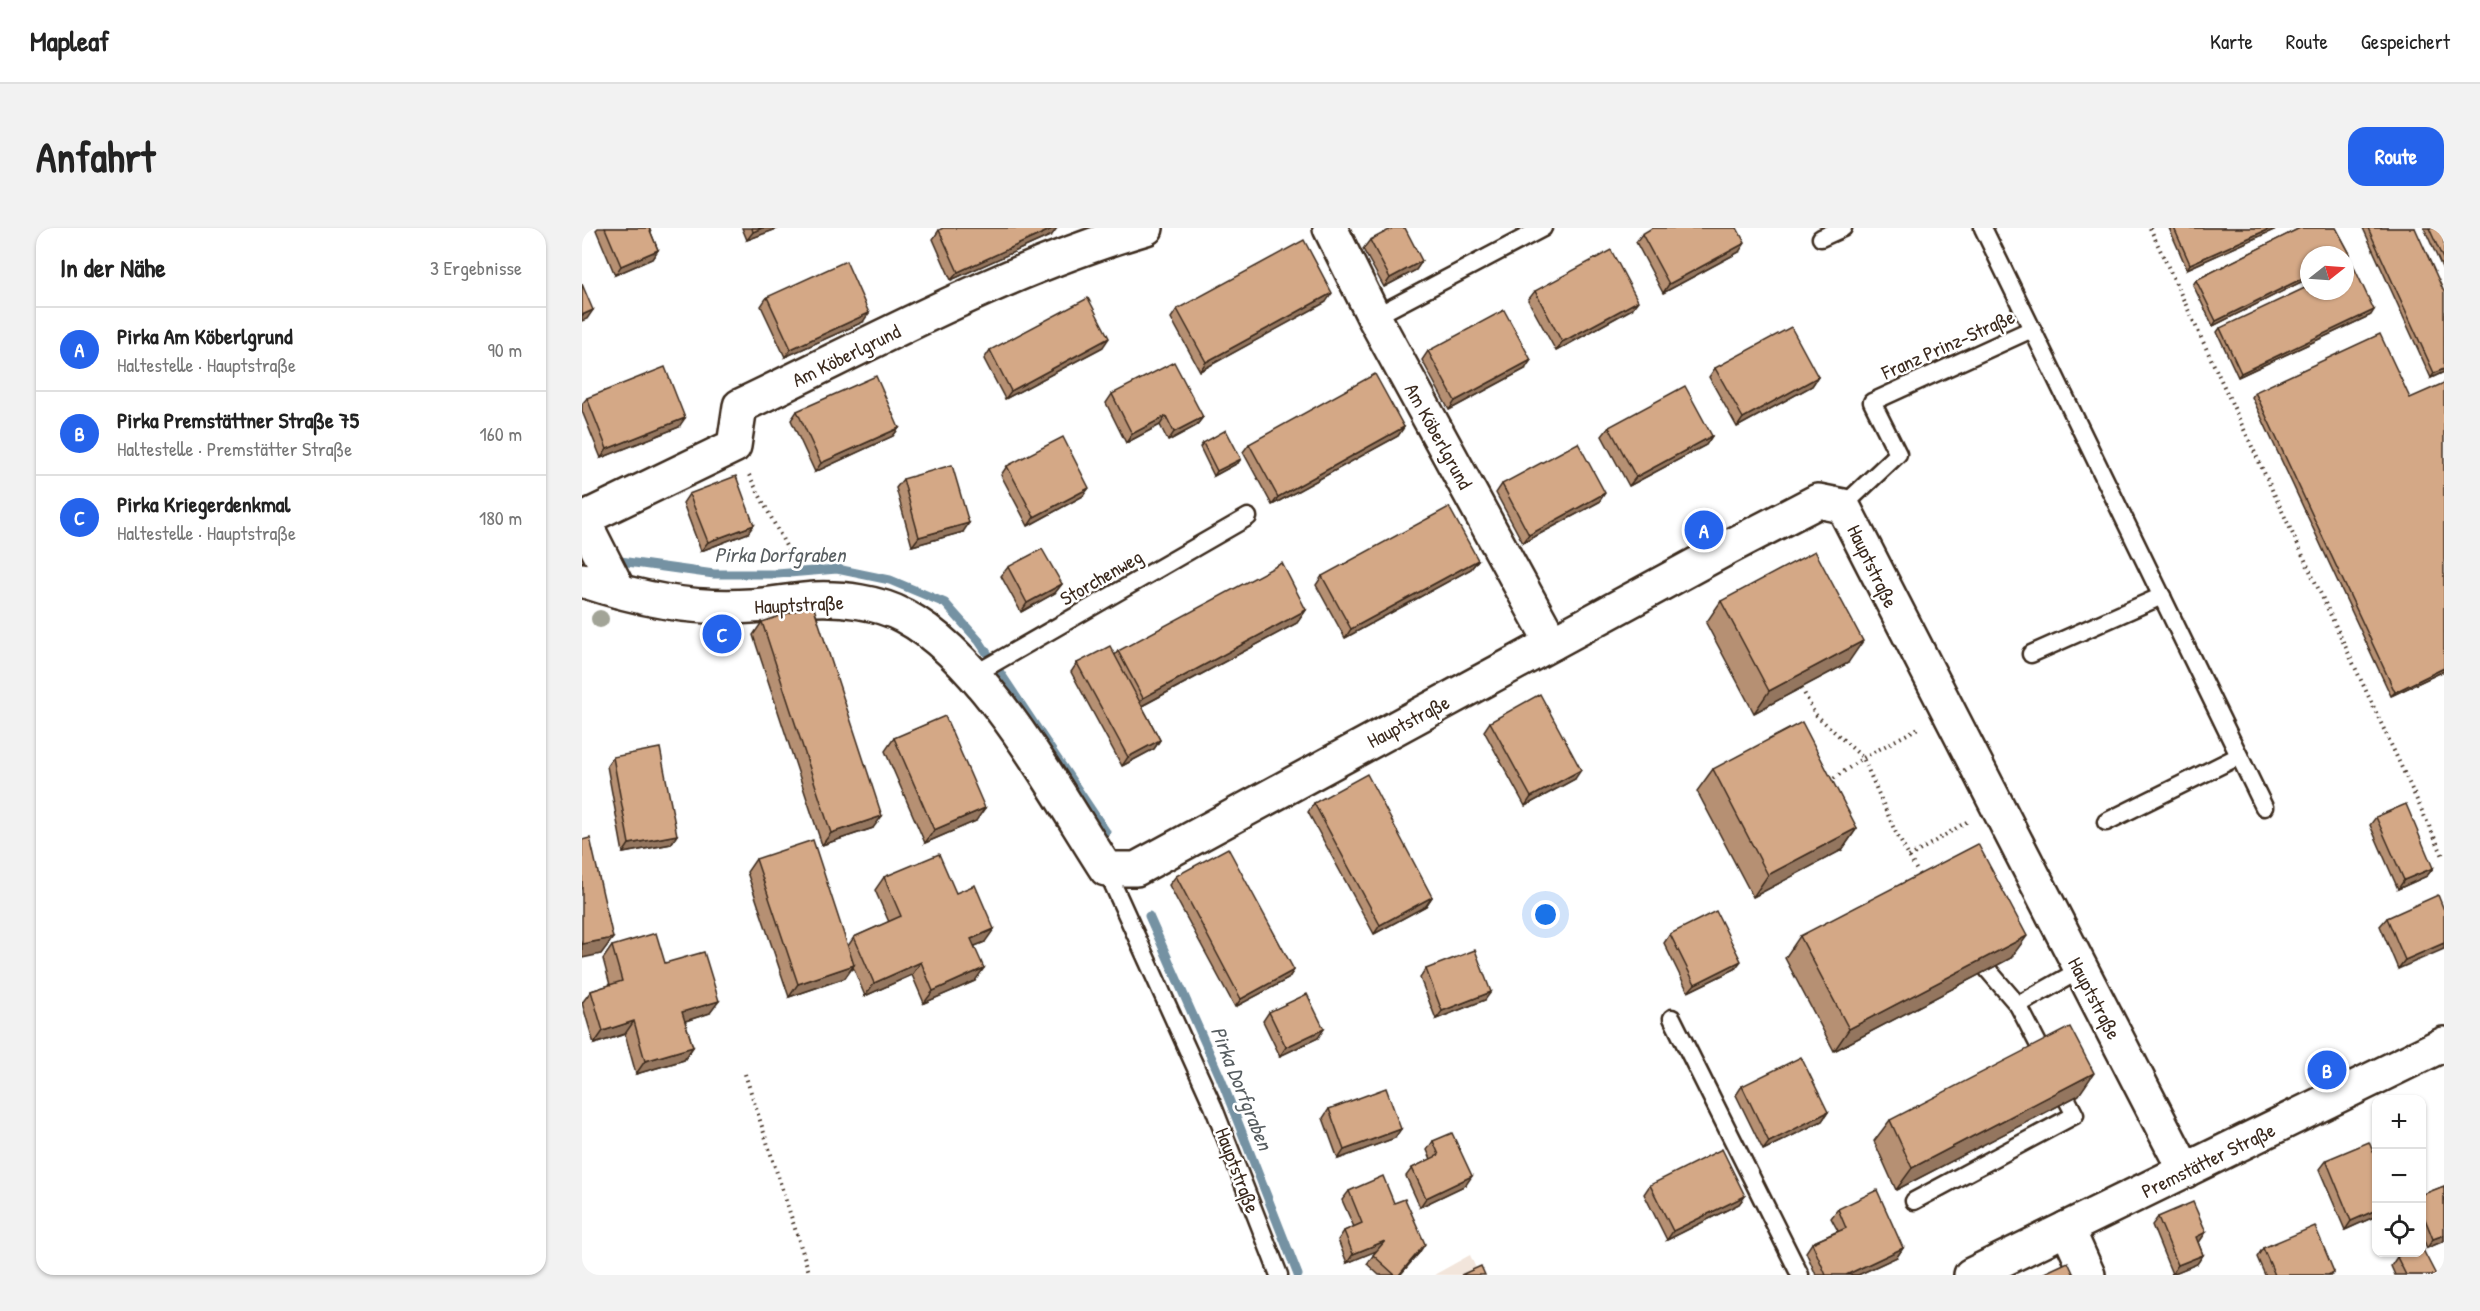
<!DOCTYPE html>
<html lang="de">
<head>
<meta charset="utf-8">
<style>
  body { margin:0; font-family:"Patrick Hand",sans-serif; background:#f2f2f2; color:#222 }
  .controls { position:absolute; right:18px; bottom:18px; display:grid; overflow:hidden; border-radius:12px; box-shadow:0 2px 4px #0004 }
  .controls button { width:54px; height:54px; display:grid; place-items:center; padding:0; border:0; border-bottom:2px solid #e0e0e0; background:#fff; color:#222; font:30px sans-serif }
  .compass { position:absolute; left:1718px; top:18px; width:54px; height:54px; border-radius:50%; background:#fff; box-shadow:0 2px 4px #0004; rotate:73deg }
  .you { position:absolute; left:964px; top:687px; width:21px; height:21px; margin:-15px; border:4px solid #fff; border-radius:50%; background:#1a73e8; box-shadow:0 0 0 9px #1a73e833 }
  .badge { display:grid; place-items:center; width:39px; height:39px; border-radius:50%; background:#2563eb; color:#fff; font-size:20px; font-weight:700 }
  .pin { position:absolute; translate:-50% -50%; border:3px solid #fff; box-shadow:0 2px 6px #0006 }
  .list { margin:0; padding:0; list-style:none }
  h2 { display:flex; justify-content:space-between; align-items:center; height:78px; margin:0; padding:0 24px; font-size:26px }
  h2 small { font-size:20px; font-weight:400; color:#767676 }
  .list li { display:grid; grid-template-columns:39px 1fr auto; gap:18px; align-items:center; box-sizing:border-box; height:84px; padding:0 24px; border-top:2px solid #e0e0e0 }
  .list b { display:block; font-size:22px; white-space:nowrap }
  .list p { margin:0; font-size:20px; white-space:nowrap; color:#767676 }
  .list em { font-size:20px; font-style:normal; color:#767676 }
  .icon { flex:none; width:33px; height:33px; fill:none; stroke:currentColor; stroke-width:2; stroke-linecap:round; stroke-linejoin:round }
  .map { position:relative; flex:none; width:1862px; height:1047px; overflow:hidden; border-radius:18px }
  header { display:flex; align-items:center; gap:36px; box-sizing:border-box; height:84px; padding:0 30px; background:#fff; border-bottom:2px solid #e0e0e0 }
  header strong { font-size:28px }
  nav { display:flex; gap:33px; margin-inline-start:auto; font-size:21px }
  .intro { display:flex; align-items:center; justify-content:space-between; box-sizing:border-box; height:144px; padding:0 36px }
  h1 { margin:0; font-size:42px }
  .button { padding:15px 27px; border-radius:18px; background:#2563eb; color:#fff; font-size:21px; font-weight:700 }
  main { display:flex; gap:36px; padding:0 36px }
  aside { flex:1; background:#fff; border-radius:18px; box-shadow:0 2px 4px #0004 }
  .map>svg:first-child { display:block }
  .built { fill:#f2e5db }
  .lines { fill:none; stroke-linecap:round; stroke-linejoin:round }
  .stream { stroke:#7592a3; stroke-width:9 }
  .service-casing { stroke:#3b2a1e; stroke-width:21 }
  .minor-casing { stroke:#3b2a1e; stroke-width:38 }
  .secondary-casing { stroke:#3b2a1e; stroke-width:38 }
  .path { stroke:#3b2a1e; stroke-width:4; stroke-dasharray:1.5 4.5; stroke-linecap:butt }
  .service { stroke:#fff; stroke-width:16 }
  .minor { stroke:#fff; stroke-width:33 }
  .secondary { stroke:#fff; stroke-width:33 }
  .tree { fill:#a2a497 }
  .wall { fill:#b69073; stroke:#3b2a1e; stroke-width:1.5 }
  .shaded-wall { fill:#94765e; stroke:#3b2a1e; stroke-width:1.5 }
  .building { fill:#d4a886; stroke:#3b2a1e; stroke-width:1.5 }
  .labels { text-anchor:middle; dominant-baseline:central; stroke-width:5; stroke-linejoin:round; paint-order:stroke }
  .street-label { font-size:20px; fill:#3b2a1e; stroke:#fff }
  .water-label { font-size:21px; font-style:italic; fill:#585e61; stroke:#fff }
</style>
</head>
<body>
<header>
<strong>Mapleaf</strong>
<nav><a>Karte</a><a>Route</a><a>Gespeichert</a></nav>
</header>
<div class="intro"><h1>Anfahrt</h1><a class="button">Route</a></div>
<main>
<aside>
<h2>In der Nähe<small>3 Ergebnisse</small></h2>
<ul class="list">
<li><span class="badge">A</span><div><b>Pirka Am Köberlgrund</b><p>Haltestelle · Hauptstraße</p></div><em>90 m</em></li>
<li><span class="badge">B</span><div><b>Pirka Premstättner Straße 75</b><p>Haltestelle · Premstätter Straße</p></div><em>160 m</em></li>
<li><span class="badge">C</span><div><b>Pirka Kriegerdenkmal</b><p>Haltestelle · Hauptstraße</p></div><em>180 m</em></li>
</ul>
</aside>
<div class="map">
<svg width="1862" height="1047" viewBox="0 0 1862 1047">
  <rect width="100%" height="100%" fill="#fff"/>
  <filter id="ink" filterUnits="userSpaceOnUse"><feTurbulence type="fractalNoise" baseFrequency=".0167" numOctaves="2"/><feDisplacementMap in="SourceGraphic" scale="12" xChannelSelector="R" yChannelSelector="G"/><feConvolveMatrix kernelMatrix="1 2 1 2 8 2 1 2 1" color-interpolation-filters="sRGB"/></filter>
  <g filter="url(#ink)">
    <path class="built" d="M888,1027L897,1047H852Z"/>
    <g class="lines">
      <g class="stream">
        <path d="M31,332L132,346H195L255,341L308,352L363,375L397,413L524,604"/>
        <path d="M567,688L639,851L716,1047"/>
      </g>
      <g class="service-casing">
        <g id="service">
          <path d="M1401,0L1682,579"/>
          <path d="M1239,10L1261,0"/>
          <path d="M792,89L961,0"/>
          <path d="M1261,278L1316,226L1290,174L1450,101"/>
          <path d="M1449,426L1580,368"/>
          <path d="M393,446L666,289"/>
          <path d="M1524,594L1657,528"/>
          <path d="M524,641L631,878L697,1047"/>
          <path d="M1436,777L1498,742"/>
          <path d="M1090,790L1218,1047"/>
          <path d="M1332,973L1493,887L1436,777L1406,742"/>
        </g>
      </g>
      <g class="minor-casing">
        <g id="minor">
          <path d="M748,0L792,89L970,415"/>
          <path d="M0,290L37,363"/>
          <path d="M1,291L152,218L158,178C291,115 423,41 564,0"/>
          <path d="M0,352C57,371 110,382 169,378C191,377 212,372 233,371C261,370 296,374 322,388C403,431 474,564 524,641H554L1147,319L1236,273L1261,278L1603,943"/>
          <path d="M1485,1000L1506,1047"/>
        </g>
      </g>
      <g class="secondary-casing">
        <path id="secondary" d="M1389,1047L1862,816"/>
      </g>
      <g class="path">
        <path d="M1568,0L1862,630"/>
        <path d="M167,247L216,341"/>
        <path d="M1217,455L1233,486L1281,530L1313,603L1339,650"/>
        <path d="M1247,554L1281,530L1338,499"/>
        <path d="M1327,629L1386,593"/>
        <path d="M163,846L228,1047"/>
      </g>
      <use href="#service" class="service"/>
      <use href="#minor" class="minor"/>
      <use href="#secondary" class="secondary"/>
    </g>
    <circle class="tree" cx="18" cy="391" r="9"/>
    <g class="wall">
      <path d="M16,0H67L76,22L70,31L33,47L14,2Z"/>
      <path d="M160,0H197L165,12Z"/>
      <path d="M1587,0H1696L1605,41Z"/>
      <path d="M1718,0H1754L1768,26L1763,32V27H1727V50L1631,98L1611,57L1614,52Z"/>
      <path d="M1781,0H1833L1862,144L1849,150Z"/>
      <path d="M1842,0H1862V44Z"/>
      <path d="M357,2L470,7L369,52L351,11Z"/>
      <path d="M1060,6L1157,24L1081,65L1054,14Z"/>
      <path d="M788,12L840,33L834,42L802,59L781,21Z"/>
      <path d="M953,63L1050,81L974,123L946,72Z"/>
      <path d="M185,69L281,94L203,129L179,78Z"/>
      <path d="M744,74L618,143L589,90L595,81Z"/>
      <path d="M1789,87L1656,149L1635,104L1638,100Z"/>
      <path d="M521,119L423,171L402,131L408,122Z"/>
      <path d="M846,123L943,141L867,182L840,132Z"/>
      <path d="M1133,140L1236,149L1230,158L1155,199L1127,149Z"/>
      <path d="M1673,164L1828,170L1862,443L1809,468L1670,169Z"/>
      <path d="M530,166L621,189L614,198L586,213L578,197L544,215L524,175Z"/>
      <path d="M5,170L97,199L19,230L0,183V176Z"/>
      <path d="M215,183L317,200L311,208L233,244L209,192Z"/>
      <path d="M822,199L816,208L690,277L661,224L667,216Z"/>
      <path d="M1027,199L1130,208L1124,217L1047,258L1020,208Z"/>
      <path d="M621,215L656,235L632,248L618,219Z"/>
      <path d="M425,238L501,268L446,298L419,247Z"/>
      <path d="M321,251L381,304L330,318L314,260Z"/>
      <path d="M920,256L1017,274L941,315L914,265Z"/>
      <path d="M107,266L166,305L119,323L101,275Z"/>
      <path d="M896,332L889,341L763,410L734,357L740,348Z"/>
      <path d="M426,339L480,356L473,365L439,384L419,348Z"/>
      <path d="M1139,373L1266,435L1172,485L1124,395Z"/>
      <path d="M724,382L715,395L560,478L578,512L572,521L540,538L489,444L495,435L533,427L536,423Z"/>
      <path d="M180,394L291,600L240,617L171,407Z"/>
      <path d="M908,494L993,551L943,578L902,503Z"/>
      <path d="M312,510L394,593L343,615L303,523Z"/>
      <path d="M31,529L95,607L89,616L41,625L25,538Z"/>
      <path d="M1131,541L1275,600L1260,622L1171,669L1115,563Z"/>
      <path d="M732,575L850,669L844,678L792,706L726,584Z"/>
      <path d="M1794,589L1851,640L1845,648L1816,661L1788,597Z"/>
      <path d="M174,631L266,718L272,709L307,694L293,662L302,649L374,665L403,714L393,718V753L342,775L330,747L283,768L271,739L263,750L207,769L165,644Z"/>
      <path d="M594,648L712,742L706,751L653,779L587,657Z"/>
      <path d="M1862,682L1816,741L1798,698L1805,690Z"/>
      <path d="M1088,706L1153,741L1106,764L1082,715Z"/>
      <path d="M1218,708L1429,730L1252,823L1203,730Z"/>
      <path d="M30,718L83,735L128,785L103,793L111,819L102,832L54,846L43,806L12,816L0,775L9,763L28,757L21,731Z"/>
      <path d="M844,741L903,772L854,791L838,750Z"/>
      <path d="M687,784L736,810L698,828L681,793Z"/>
      <path d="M1160,858L1246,884L1240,893L1181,922L1154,867Z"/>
      <path d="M1497,867L1314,962L1292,913L1308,892Z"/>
      <path d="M747,881L813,910L756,931L741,890Z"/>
      <path d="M851,913L884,957L838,979L824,948L830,940L849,931L845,922Z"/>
      <path d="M1744,932L1794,988L1763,1002L1737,941Z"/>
      <path d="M1068,957L1163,968L1157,976L1085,1012L1062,966Z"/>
      <path d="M1862,958V1013L1845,1020L1839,1006V967Z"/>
      <path d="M767,963L812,975L837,1025L818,1047H797L785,1036L795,1022L765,1035L756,1012L762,1003L772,999L760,972Z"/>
      <path d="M1256,981L1321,1020L1315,1029L1276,1047H1234L1224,1024L1230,1015L1256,1003L1249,990Z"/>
      <path d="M1576,989L1624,1004L1618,1013L1616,1014L1621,1027L1615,1036L1590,1046L1570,997Z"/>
      <path d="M1681,1020L1752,1044L1750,1047H1683L1675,1029Z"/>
      <path d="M1815,1029L1854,1047H1813L1809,1038Z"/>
    </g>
    <g class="shaded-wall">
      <path d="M180,0H197L165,12L171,4Z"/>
      <path d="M472,0H475L470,7L369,52L376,44Z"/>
      <path d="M1689,0H1696L1605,41L1608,36Z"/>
      <path d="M1163,15L1157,24L1081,65L1087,56Z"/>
      <path d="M76,22L70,31L33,47L39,38Z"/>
      <path d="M840,33L834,42L802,59L808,50Z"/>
      <path d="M1727,47V50L1631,98L1634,93Z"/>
      <path d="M750,65L744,74L618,143L624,134Z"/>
      <path d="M1056,73L1050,81L974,123L980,114Z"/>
      <path d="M11,82L5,91L0,93V87Z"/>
      <path d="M1792,82L1789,87L1656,149L1659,145Z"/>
      <path d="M287,85L281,94L203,129L209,121Z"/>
      <path d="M527,110L521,119L423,171L429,163Z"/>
      <path d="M949,132L943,141L867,182L873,173Z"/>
      <path d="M1862,141V144L1849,150L1852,145Z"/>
      <path d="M1236,149L1230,158L1155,199L1161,190Z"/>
      <path d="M584,188L578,197L544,215L550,206Z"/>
      <path d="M621,189L614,198L586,213L592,204Z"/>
      <path d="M103,190L97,199L19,230L25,221Z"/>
      <path d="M822,199L816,208L690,277L696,269Z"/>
      <path d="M317,200L311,208L233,244L239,235Z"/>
      <path d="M1130,208L1124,217L1047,258L1054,249Z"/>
      <path d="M659,231L656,235L632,248L635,243Z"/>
      <path d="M507,260L501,268L446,298L452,289Z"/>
      <path d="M1023,265L1017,274L941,315L947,307Z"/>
      <path d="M387,295L381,304L330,318L337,309Z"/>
      <path d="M172,297L166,305L119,323L126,314Z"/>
      <path d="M896,332L889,341L763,410L769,401Z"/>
      <path d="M480,356L473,365L439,384L445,375Z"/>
      <path d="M724,382L715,395L552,482L561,470Z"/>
      <path d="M1281,413L1266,435L1172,485L1187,463Z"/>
      <path d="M1862,440V443L1809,468L1813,464Z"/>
      <path d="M578,512L572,521L540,538L546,529Z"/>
      <path d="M999,542L993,551L943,578L949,569Z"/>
      <path d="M403,580L394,593L343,615L352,602Z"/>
      <path d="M300,588L291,600L240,617L249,605Z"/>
      <path d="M1275,600L1260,622L1171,669L1186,647Z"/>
      <path d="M95,607L89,616L41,625L47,616Z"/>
      <path d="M1851,640L1845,648L1816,661L1822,652Z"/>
      <path d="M850,669L844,678L792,706L798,697Z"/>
      <path d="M412,701L403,714L380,723L389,711Z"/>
      <path d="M1445,708L1429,730L1252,823L1267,801Z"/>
      <path d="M31,710L19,726L0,730V716Z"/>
      <path d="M1862,715V721L1816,741L1823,732Z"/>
      <path d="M1159,733L1153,741L1106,764L1113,756Z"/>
      <path d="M339,734L330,747L283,768L292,755Z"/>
      <path d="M272,737L263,750L207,769L216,756Z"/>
      <path d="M402,740L393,753L342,775L351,763Z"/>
      <path d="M712,742L706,751L653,779L659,771Z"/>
      <path d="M909,764L903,772L854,791L860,783Z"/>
      <path d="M137,773L128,785L91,797L100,784Z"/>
      <path d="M52,793L43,806L12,816L21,803Z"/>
      <path d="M742,801L736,810L698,828L704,819Z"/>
      <path d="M111,819L102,832L54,846L63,833Z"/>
      <path d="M1512,845L1497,867L1314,962L1330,940Z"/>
      <path d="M1246,884L1240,893L1181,922L1187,914Z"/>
      <path d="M819,901L813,910L756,931L762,922Z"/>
      <path d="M890,948L884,957L838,979L844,970Z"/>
      <path d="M1163,968L1157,976L1085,1012L1091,1003Z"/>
      <path d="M1794,982V988L1763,1002L1769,993Z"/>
      <path d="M1624,1004L1618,1013L1607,1017L1614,1009Z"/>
      <path d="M1862,1007V1013L1845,1020L1851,1011Z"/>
      <path d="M803,1013L797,1022L765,1035L771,1026Z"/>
      <path d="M843,1016L837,1025L818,1047H817Z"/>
      <path d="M1321,1020L1315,1029L1276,1047H1264Z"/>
      <path d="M1621,1027L1615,1036L1590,1046L1596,1037Z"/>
    </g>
    <g class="building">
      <path d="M23,0H67L76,22L39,38Z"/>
      <path d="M170,0H180L171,4Z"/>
      <path d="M361,0H472L376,44L357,2Z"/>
      <path d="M811,0H823L840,33L808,50L788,12Z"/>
      <path d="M1070,0H1155L1163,15L1087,56L1060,6Z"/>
      <path d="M1592,0H1689L1608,36Z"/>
      <path d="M1718,0H1754L1768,26L1763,29V27H1727V47L1634,93L1614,52Z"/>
      <path d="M1786,0H1833L1862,64V141L1852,145Z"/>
      <path d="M1847,0H1862V33Z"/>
      <path d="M722,12L750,65L624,134L595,81Z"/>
      <path d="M1029,22L1056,73L980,114L953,63Z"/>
      <path d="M264,33L287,85L209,121L185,69Z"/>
      <path d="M1771,37L1792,82L1659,145L1638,100L1727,58V63H1763V41Z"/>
      <path d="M0,56L11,82L0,87Z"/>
      <path d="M506,70L527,110L429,163L408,122Z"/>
      <path d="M922,82L949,132L873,173L846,123Z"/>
      <path d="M1209,99L1236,149L1161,190L1133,140Z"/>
      <path d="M1798,106L1828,170L1862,155V440L1813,464L1673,164Z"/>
      <path d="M592,134L621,189L592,204L584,188L550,206L530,166Z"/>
      <path d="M83,139L103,190L25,221L5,170Z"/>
      <path d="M793,146L822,199L696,269L667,216Z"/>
      <path d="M294,148L317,200L239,235L215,183Z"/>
      <path d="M1103,158L1130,208L1054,249L1027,199Z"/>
      <path d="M644,202L659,231L635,243L621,215Z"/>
      <path d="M481,209L507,260L452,289L425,238Z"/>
      <path d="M996,215L1023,265L947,307L920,256Z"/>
      <path d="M370,237L387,295L337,309L321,251Z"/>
      <path d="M154,248L172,297L126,314L107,266Z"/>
      <path d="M867,279L896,332L769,401L740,348Z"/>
      <path d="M460,321L480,356L445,375L426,339Z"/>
      <path d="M1233,323L1281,413L1187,463L1139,373Z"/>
      <path d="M700,335L724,382L561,470L536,423Z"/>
      <path d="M231,377L300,588L249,605L180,394Z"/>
      <path d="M528,418L578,512L546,529L495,435Z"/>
      <path d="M958,466L999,542L949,569L908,494Z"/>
      <path d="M363,488L403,580L352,602L312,510Z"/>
      <path d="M1220,494L1275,600L1186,647L1131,541Z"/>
      <path d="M78,520L95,607L47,616L31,529Z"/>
      <path d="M785,546L850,669L798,697L732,575Z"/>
      <path d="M1824,576L1851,640L1822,652L1794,589Z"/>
      <path d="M8,610L31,710L0,716V612Z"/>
      <path d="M231,612L272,737L216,756L174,631Z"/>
      <path d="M1396,616L1445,708L1267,801L1218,708Z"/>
      <path d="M646,620L712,742L659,771L594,648Z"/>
      <path d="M357,626L374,665L393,657L412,701L389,711L402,740L351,763L339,734L292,755L272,709L319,688L302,649Z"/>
      <path d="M1856,667L1862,682V715L1823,732L1805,690Z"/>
      <path d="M1134,683L1159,733L1113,756L1088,706Z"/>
      <path d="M74,705L83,735L122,724L137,773L100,784L111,819L63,833L52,793L21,803L9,763L40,753L30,718Z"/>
      <path d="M893,722L909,764L860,783L844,741Z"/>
      <path d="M725,766L742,801L704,819L687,784Z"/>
      <path d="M1488,799L1512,845L1330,940L1308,892Z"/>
      <path d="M1219,829L1246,884L1187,914L1160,858Z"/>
      <path d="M804,860L819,901L762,922L747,881Z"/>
      <path d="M870,905L890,948L844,970L830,940L857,927L851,913Z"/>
      <path d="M1787,914L1794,931V982L1769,993L1744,932Z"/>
      <path d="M1140,921L1163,968L1091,1003L1068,957Z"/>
      <path d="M801,948L812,975L823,971L843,1016L817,1047H813L791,1027L803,1013L771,1026L762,1003L780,995L767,963Z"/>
      <path d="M1862,958V1007L1851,1011L1839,981V967Z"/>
      <path d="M1295,962L1321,1020L1264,1047H1244L1230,1015L1264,1000L1256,981Z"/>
      <path d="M1611,974L1624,1004L1614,1009L1621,1027L1596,1037L1576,989Z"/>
      <path d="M1733,998L1752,1044L1746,1047H1693L1681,1020Z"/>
      <path d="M1839,1018L1854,1047H1824L1815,1029L1824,1024H1839Z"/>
      <path d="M1486,1034L1492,1047H1458Z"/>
      <path d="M899,1038L903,1047H879Z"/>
    </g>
  </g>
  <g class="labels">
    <g class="street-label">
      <text transform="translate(1366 116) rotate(-24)">Franz Prinz-Straße</text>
      <text transform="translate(264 127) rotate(-26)">Am Köberlgrund</text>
      <text transform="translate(857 208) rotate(61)">Am Köberlgrund</text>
      <text transform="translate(1291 338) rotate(64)">Hauptstraße</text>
      <text transform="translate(519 349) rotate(-30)">Storchenweg</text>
      <text transform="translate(217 376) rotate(-3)">Hauptstraße</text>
      <text transform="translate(826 493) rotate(-28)">Hauptstraße</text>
      <text transform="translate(1513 770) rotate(62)">Hauptstraße</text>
      <text transform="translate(1626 932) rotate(-26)">Premstätter Straße</text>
      <text transform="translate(656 942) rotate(69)">Hauptstraße</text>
    </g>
    <g class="water-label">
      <text x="198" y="326">Pirka Dorfgraben</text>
      <text transform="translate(660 860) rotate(68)">Pirka Dorfgraben</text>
    </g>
  </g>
</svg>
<div class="controls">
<button>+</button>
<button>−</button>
<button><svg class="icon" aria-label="locate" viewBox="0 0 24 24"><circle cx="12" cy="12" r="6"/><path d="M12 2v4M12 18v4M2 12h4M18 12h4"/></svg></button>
</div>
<svg class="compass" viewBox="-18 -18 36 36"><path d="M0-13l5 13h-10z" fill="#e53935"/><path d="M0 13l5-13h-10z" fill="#767676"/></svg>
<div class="you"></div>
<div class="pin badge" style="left:1122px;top:302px">A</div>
<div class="pin badge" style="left:1745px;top:842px">B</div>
<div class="pin badge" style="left:140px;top:406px">C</div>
</div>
</main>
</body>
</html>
